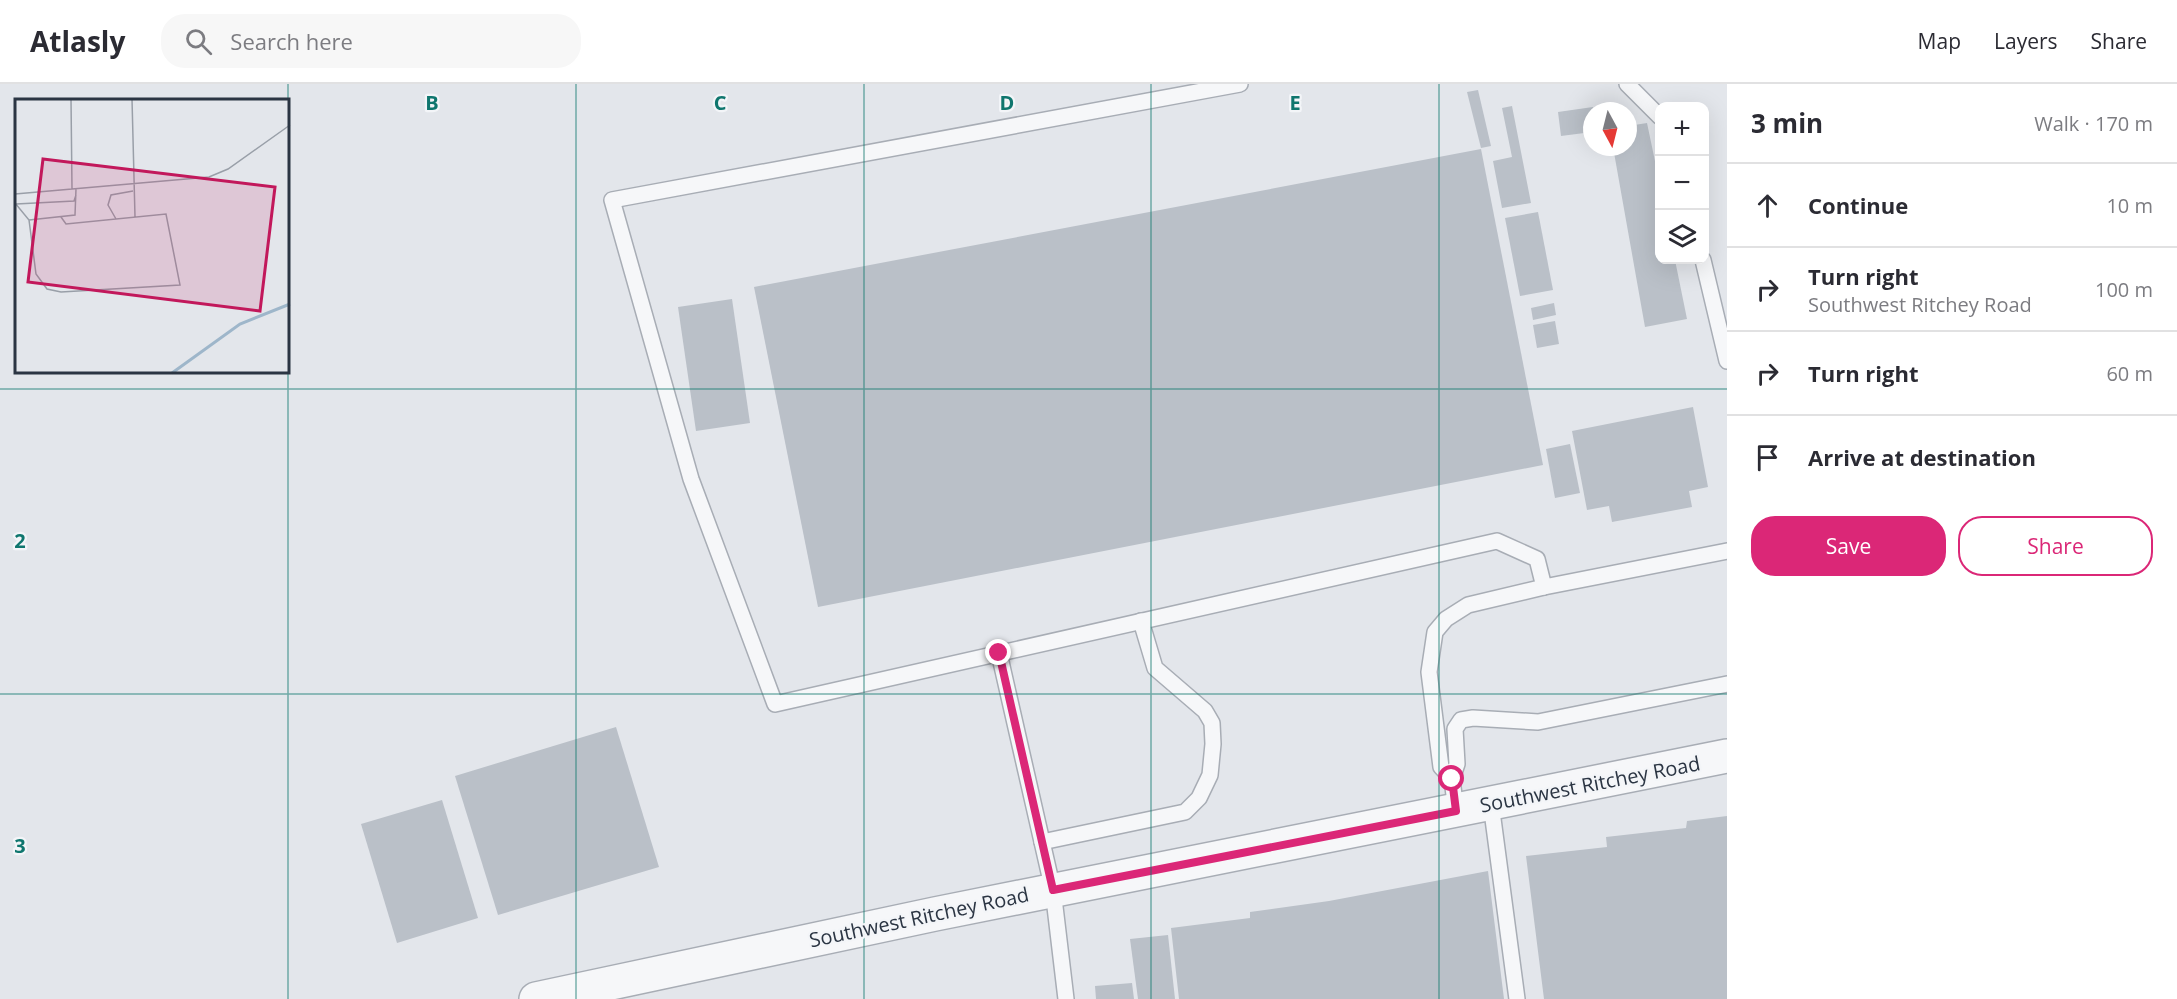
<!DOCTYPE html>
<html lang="en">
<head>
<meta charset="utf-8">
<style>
  body { margin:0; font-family:"Open Sans",sans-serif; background:#f7f7f7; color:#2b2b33 }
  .controls { position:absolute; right:18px; top:18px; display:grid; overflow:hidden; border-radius:12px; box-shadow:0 6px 24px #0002 }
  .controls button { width:54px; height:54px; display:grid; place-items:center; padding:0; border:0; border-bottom:2px solid #e1e1e2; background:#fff; color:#2b2b33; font:30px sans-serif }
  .compass { position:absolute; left:1583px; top:18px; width:54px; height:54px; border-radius:50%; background:#fff; box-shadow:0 6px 24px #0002; rotate:173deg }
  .stop { position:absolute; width:18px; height:18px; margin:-14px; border:4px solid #db2777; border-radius:50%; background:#fff }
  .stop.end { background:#db2777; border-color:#fff; box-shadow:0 2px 6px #0008 }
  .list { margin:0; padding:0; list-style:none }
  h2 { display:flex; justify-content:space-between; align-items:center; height:78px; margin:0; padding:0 24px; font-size:26px }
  h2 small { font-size:20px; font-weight:400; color:#7c7c81 }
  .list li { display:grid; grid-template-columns:39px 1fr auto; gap:18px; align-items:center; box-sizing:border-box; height:84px; padding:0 24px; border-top:2px solid #e1e1e2 }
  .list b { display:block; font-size:22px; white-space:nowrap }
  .list p { margin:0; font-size:20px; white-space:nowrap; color:#7c7c81 }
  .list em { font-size:20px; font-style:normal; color:#7c7c81 }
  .actions { display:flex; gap:12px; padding:18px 24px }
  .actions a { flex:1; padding:14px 0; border:2px solid #db2777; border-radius:24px; text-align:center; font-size:21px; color:#db2777 }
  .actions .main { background:#db2777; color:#fff }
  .icon { flex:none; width:33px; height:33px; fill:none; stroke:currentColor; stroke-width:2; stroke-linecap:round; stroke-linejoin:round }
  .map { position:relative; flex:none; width:1727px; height:915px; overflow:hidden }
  header { display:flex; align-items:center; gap:36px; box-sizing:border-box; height:84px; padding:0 30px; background:#fff; border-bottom:2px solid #e1e1e2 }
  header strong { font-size:28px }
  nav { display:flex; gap:33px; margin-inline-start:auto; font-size:21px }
  .search { width:420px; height:54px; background:#f7f7f7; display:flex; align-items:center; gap:15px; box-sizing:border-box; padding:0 21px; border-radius:24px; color:#7c7c81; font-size:22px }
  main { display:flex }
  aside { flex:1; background:#fff }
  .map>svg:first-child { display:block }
  .building { fill:#bac0c8 }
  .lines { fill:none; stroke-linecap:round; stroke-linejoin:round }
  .service-casing { stroke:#a8adb5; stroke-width:18 }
  .tertiary-casing { stroke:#a8adb5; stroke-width:36 }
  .service { stroke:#f6f7f9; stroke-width:15 }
  .tertiary { stroke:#f6f7f9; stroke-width:33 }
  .route { stroke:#db2777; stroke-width:8 }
  .grid { fill:none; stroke:#0f766e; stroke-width:1.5; stroke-opacity:0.55 }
  .labels { text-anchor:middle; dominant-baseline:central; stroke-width:4.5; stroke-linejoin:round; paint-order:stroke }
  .street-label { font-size:20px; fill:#2b3543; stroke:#f3f5f8 }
  .inset-river { fill:none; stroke:#9eb6ca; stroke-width:3 }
  .inset-road { fill:none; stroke:#999fa8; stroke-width:1.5 }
  .view { fill:#c2185b; fill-opacity:0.15; stroke:#c2185b; stroke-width:3 }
  .inset-edge { fill:none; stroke:#2b3543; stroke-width:3 }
  .grid-label { font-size:20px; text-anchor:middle; font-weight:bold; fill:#0f766e; stroke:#f3f5f8; stroke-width:4.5; stroke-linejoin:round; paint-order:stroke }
</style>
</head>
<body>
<header>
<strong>Atlasly</strong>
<div class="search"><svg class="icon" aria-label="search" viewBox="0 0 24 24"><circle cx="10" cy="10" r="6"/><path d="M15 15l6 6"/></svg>Search here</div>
<nav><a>Map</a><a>Layers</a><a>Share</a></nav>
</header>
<main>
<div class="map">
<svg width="1727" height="915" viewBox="0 0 1727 915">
  <rect width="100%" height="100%" fill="#e3e6eb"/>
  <g class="building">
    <path d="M1478,6L1491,62L1481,64L1467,8Z"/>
    <path d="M1512,22L1531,119L1502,124L1493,77L1512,73L1502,24Z"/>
    <path d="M1593,23L1592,48L1561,52L1558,28Z"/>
    <path d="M1647,39L1660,101V176H1675L1687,235L1645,243L1613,63H1628V42Z"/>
    <path d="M1481,65L1543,381L818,523L754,203Z"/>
    <path d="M1538,128L1553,206L1520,212L1505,134Z"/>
    <path d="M732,215L750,339L696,347L678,223Z"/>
    <path d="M1554,219L1556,231L1533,236L1531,224Z"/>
    <path d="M1555,237L1559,260L1537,264L1533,241Z"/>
    <path d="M1693,323L1708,403L1689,407L1692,423L1612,438L1609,422L1587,426L1572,347Z"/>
    <path d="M1570,360L1580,409L1555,414L1546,365Z"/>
    <path d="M616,643L659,783L498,831L455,692Z"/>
    <path d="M442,716L478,834L397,859L361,740Z"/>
    <path d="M1727,732V915H1544L1526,772L1607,763L1606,753L1686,744L1687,737Z"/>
    <path d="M1488,787L1504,915H1179L1171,844L1250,834V828L1329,817Z"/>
    <path d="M1168,851L1175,915H1138L1130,855Z"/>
    <path d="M1132,899L1134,915H1096L1095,902Z"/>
  </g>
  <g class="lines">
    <g class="service-casing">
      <g id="service">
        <path d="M1240,0L612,116L691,395L775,620L1497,457L1537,475L1544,503"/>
        <path d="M1627,0L1660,33"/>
        <path d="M1703,176L1727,277"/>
        <path d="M999,569L1053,806L1066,915"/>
        <path d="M1452,695L1441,683L1429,588L1435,548L1446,535L1468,521L1544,503L1727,467"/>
        <path d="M1491,720L1517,915"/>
        <path d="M1456,727L1452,695L1457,680L1455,645L1461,636L1473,634L1538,638L1727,600"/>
        <path d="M1042,758L1185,728L1199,714L1210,691L1213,660L1212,639L1205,627L1155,584L1141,537"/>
      </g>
    </g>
    <g class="tertiary-casing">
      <path id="tertiary" d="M536,915L935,830L1727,672"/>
    </g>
    <use href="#service" class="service"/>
    <use href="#tertiary" class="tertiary"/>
  </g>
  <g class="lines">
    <path class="route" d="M999,569L1053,806L1456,727L1452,695"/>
  </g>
  <path class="grid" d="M288,0V16M576,0V915M864,0V915M1151,0V915M1439,0V915M288,288V915M0,305H1727M0,610H1727"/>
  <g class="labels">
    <g class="street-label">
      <text transform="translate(1590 700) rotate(-11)">Southwest Ritchey Road</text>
      <text transform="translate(919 833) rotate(-12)">Southwest Ritchey Road</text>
    </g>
  </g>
  <g transform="translate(15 15)">
    <rect width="274" height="274" fill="#e3e6eb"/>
    <path class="inset-river" d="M157,274L225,225L275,205"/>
    <path class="inset-road" d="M56,0L57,90M117,0L120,118M0,95L194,78L213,70L275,26M0,104L14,121L21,175L32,190L46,193L165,186L151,115L51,125L46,118M1,105L59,102L61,96M101,120L93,106L96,96L118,92M14,121L60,116L61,90"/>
    <path class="view" d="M28,60L260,88L245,212L13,183Z"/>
    <rect width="274" height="274" class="inset-edge"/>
  </g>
  <g class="grid-label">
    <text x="432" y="26">B</text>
    <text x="720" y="26">C</text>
    <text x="1007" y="26">D</text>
    <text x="1295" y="26">E</text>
    <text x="20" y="464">2</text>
    <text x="20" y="769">3</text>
  </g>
</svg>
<div class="controls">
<button>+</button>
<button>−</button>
<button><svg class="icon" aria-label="layers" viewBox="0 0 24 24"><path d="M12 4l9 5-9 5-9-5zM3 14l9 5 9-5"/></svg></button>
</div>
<svg class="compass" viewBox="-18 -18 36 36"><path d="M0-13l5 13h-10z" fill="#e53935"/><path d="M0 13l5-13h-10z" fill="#7c7c81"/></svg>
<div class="stop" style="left:1452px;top:695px"></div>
<div class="stop end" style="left:999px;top:569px"></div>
</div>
<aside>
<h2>3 min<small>Walk · 170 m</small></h2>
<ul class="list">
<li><svg class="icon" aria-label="ahead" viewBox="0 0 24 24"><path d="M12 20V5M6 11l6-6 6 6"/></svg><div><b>Continue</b></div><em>10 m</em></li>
<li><svg class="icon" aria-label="right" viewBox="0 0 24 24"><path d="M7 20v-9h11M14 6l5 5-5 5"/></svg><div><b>Turn right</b><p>Southwest Ritchey Road</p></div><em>100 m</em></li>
<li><svg class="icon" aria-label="right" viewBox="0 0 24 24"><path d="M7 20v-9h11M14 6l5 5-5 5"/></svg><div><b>Turn right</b></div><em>60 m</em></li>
<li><svg class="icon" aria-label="arrive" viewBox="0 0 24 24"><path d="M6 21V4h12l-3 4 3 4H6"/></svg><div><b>Arrive at destination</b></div></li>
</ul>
<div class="actions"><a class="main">Save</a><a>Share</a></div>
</aside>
</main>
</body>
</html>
